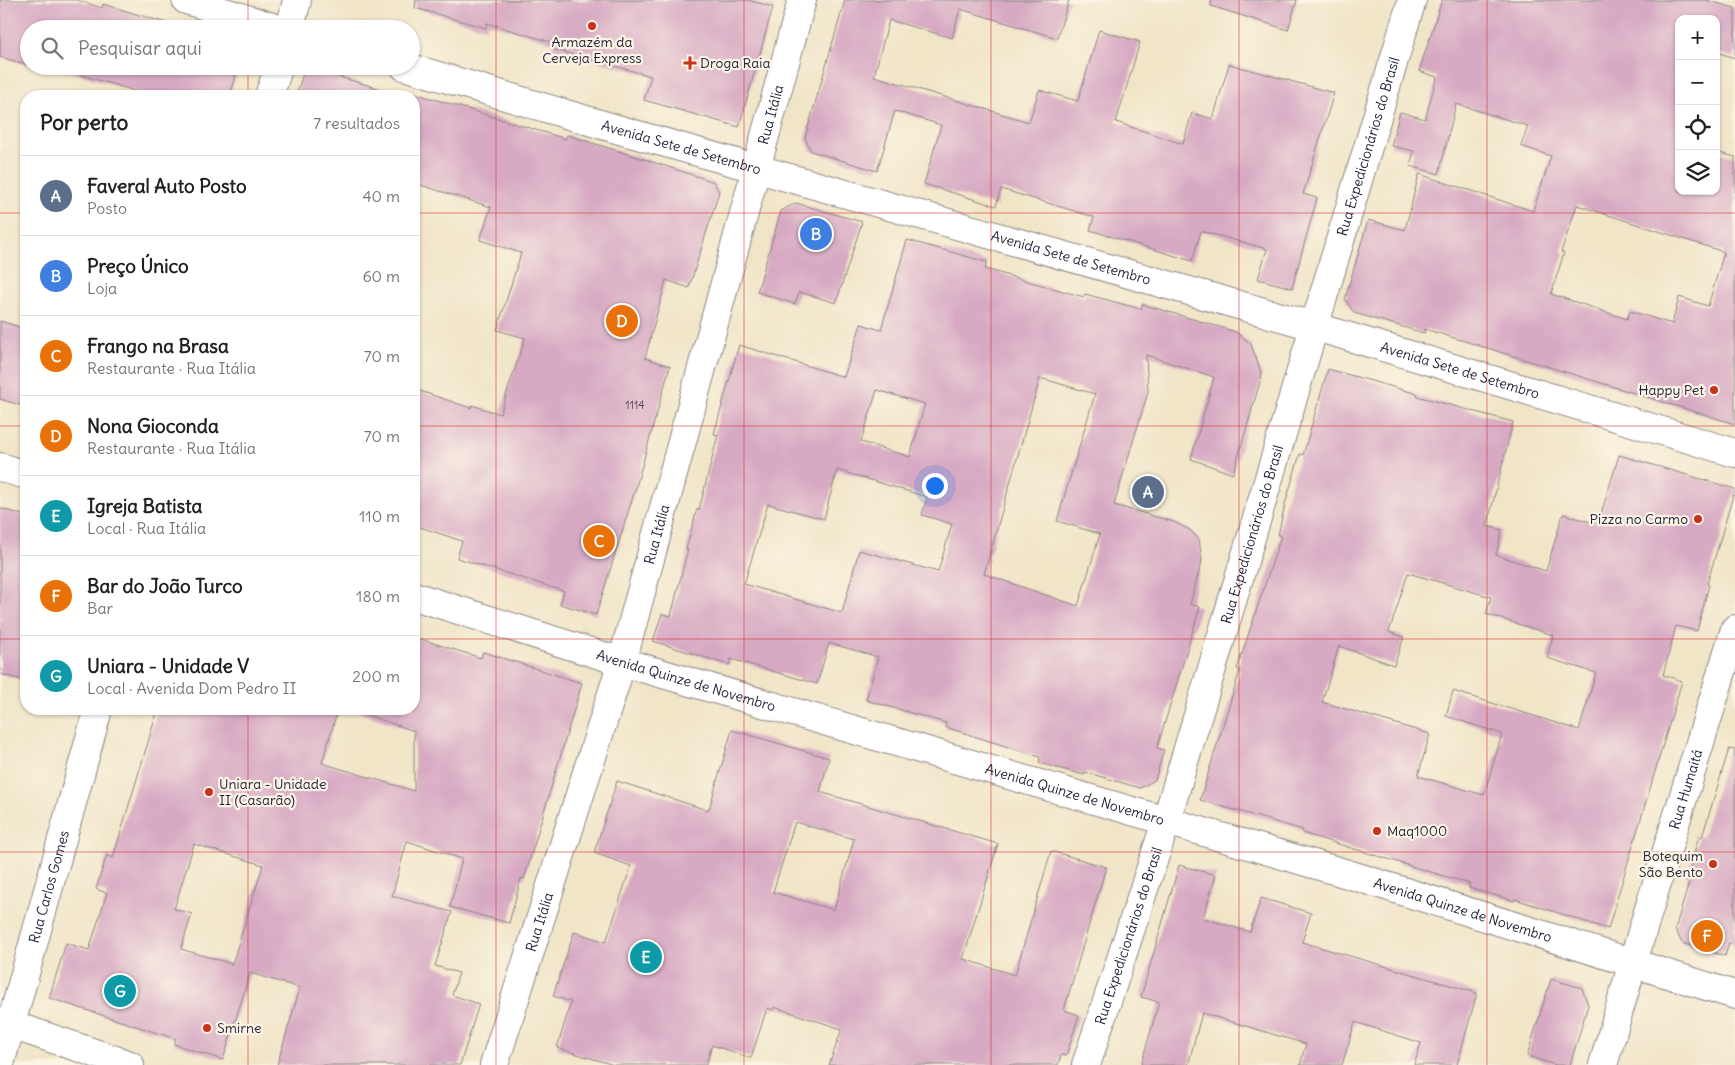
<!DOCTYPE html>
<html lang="pt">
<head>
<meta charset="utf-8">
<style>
  body { margin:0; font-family:Delius,sans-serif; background:#f6f6f6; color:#222 }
  .controls { position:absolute; right:15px; top:15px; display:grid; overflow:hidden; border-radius:10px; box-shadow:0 1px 4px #0004 }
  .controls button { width:45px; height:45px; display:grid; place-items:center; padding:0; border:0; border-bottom:1px solid #e0e0e0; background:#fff; color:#222; font:25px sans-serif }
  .you { position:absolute; left:934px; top:485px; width:18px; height:18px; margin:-12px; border:4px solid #fff; border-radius:50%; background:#1a73e8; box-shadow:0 0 0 8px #1a73e833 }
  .badge { display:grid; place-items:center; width:32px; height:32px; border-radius:50%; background:#db2777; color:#fff; font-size:16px; font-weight:700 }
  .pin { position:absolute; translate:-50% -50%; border:2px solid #fff; box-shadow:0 1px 5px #0006 }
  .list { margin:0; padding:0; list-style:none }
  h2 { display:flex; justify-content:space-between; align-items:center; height:65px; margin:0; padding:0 20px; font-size:21px }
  h2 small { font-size:16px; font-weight:400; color:#767676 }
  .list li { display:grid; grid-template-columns:32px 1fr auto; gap:15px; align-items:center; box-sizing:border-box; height:80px; padding:0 20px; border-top:1px solid #e0e0e0 }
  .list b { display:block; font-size:19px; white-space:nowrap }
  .list p { margin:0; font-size:16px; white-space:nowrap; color:#767676 }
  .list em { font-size:16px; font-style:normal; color:#767676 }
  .icon { flex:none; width:28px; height:28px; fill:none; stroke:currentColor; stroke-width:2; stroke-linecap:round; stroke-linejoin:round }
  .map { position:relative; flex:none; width:1735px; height:1065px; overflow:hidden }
  .search { position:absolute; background:#fff; box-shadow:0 1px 4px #0004; left:20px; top:20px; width:400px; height:55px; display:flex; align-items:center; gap:12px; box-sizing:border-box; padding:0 18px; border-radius:28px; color:#767676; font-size:19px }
  .panel { position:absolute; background:#fff; box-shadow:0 1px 4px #0004; left:20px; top:90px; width:400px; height:625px; border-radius:20px }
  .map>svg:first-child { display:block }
  .building { fill:#d7a9c3; fill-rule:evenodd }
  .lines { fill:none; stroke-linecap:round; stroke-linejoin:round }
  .minor-casing { stroke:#8a8482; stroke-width:30 }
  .tertiary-casing { stroke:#8a8482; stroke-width:30 }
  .minor { stroke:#fff; stroke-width:28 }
  .tertiary { stroke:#fff; stroke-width:28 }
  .grid { fill:none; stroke:#d62828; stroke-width:1; stroke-opacity:0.55 }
  .poi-dot { fill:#c8321e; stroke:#fcf5e5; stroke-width:2 }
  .labels { text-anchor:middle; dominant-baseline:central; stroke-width:4.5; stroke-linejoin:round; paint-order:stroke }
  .number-label { font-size:11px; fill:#4f445d }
  .poi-label { font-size:14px; fill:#22223b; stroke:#fcf5e5; text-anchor:start }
  .street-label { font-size:14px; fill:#22223b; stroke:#fcf5e5 }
</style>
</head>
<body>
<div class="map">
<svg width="1735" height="1065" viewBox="0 0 1735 1065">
  <rect width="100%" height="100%" fill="#fcf5e5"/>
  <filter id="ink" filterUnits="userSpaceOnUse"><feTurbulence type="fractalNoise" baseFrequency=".02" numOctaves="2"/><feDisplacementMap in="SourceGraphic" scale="10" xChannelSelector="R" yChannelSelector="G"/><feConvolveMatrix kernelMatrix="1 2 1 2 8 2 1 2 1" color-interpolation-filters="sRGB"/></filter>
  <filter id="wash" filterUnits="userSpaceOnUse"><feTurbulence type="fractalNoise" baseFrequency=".0096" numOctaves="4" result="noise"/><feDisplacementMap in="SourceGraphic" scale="20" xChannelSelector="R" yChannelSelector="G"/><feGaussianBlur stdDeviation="1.12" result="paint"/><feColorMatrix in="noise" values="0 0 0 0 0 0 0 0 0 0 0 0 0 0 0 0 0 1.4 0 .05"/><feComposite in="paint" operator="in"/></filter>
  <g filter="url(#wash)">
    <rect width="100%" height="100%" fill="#f1e5c8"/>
    <g id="blocks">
      <g class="building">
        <path d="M0,0H77L102,8L103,4L186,29H29V65L0,57Z"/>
        <path d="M416,0H748L773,7L739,127L644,100L651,76L552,49L554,43L487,23L486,28L415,8Z"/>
        <path d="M845,0H1069L1057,38L960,9L952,38L889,20L874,76L1029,122L1039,90L1078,101L1099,30L1140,42L1116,122L1183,144L1192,113L1213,119L1229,64L1334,93L1303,194L1317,198L1292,288L1258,279L1267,249L1201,231L1192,261L1090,230L1094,217L1001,189L996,206L924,184L941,125L895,111L877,171L811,151L805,138Z"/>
        <path d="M1212,0H1297L1288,30L1211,6Z"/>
        <path d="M1442,0H1706L1735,8V58L1716,52V19H1679V191H1716V152L1735,157V424L1425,329L1424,333L1354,313L1345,299L1368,220L1405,230L1419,174L1533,211L1551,156L1521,146L1528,126L1456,104L1439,174L1410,166L1414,151L1391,146L1400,112L1425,119L1437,77L1419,71ZM1577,205L1724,252L1708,306L1679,297L1672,324L1630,311L1627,319L1551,294L1564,253L1561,252Z"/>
        <path d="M33,66H239L230,96H152L54,67L53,72Z"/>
        <path d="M305,67L381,89L380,96H296Z"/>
        <path d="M414,93L566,139L567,135L644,159L714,182L719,192L689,288L666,280L645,358L670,366L636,487L596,615L560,604L564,591L457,558L462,541L414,525V389L471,408L472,405L500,414L525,338L497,330L521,253L480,240L491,207L414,183Z"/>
        <path d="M796,203L862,222L836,303L799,292L795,304L757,292L781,211Z"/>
        <path d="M907,240L987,262L985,269L1084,297L1085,294L1141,309L1142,304L1236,332L1251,344L1262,375L1233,474L1191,459L1214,377L1146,355L1148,392L1114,505L1174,522L1190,530L1199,539L1202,561L1190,604L1200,607L1157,748L1164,750L1155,780L1140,788L1085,772L1084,775L1039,763L1040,757L945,727L946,723L866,700L878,657L829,643L817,684L731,659L729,665L653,641L662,614L671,616L688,549H686L697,509L699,510L718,435L714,434L739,345L844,377L861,324L881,330ZM1040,378L1095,394L1057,521L1100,534L1078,606L984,574ZM877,390L925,404L910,457L861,442ZM837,470L927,497L922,515L952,524L938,572L859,550L842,613L744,584L768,504L824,519Z"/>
        <path d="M0,321L26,329V407L0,399Z"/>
        <path d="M1328,369L1418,394L1417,396L1513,422L1487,526L1502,530L1496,555L1546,571L1563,514L1598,524L1619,455L1735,489L1707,584L1709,585L1697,631L1676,626L1663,675L1682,681L1608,929L1515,899V901L1469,888L1470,884L1302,833L1303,830L1200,800L1240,670L1237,669L1281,536L1278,535L1285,504L1300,454L1303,455ZM1408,573L1491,597L1486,614L1553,635L1547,658L1596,673L1579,730L1453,691L1446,716L1502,734L1484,795L1418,776L1430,734L1322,702L1339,646L1394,665L1404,637L1389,632Z"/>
        <path d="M0,508L26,516V681L0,674Z"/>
        <path d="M414,637L481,658L483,652L582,683L524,879L521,878L509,923L450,907L462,859L407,841L392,896L452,912L435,966L459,973L452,995L479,1004L460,1065H277L300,988L250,973L223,1060L174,1044L176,1039L49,998L66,943L89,950L107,893L96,889L107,855L113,858L158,709H338L322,763L414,791V731L361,713L362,709H414ZM194,844L263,865L232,964L181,949L192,914L174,909Z"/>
        <path d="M732,730L829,758L820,792L998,844L963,959L1015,975L1051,851L1106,867L1064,1010L1079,1015L1066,1056L1061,1055L1058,1065H829L842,1029L774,1007L773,1010L767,1008L751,1058L712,1045L706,1065H614L557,1048L571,1002L553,996L574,932L606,942L631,866L594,853L617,781L707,810V809H709ZM795,822L854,839L834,910L773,892Z"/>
        <path d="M1729,749L1735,750V944L1729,943L1725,956L1682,943L1675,929L1689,883L1686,882L1699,836L1702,837Z"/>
        <path d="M1179,865L1216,875L1203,918L1250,932L1261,898L1311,913L1302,942L1477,993L1457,1065H1414L1421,1043L1355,1022L1342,1065H1300L1306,1044L1202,1013L1188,1065H1141L1159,1002L1141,997Z"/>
        <path d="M1551,979L1582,988L1588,1005L1570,1065H1556L1527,1056Z"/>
      </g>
    </g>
  </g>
  <g filter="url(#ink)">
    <use href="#blocks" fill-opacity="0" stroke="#8a8482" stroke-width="1"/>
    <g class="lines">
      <g class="minor-casing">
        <g id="minor">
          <path d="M0,1021L130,1065"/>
          <path id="s1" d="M1086,1065L1166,822L1412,0"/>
          <path id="s2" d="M1603,1065L1644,925L1735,629"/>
        </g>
      </g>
      <g class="tertiary-casing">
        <g id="tertiary">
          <path d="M186,0L279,29"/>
          <path d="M290,29L297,0"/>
          <path id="s3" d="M404,66L620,130L1313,326L1735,453"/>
          <path d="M269,96L279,66"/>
          <path d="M0,467L26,475"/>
          <path id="s4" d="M414,596L622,662L1351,875L1735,995"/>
          <path id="s5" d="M0,1064L98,709"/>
          <path id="s6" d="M494,1065L622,662L802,0"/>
        </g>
      </g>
      <use href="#minor" class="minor"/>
      <use href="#tertiary" class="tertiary"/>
    </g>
  </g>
  <path class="grid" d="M248,0V29M496,0V1065M744,0V1065M991,0V1065M1239,0V1065M1487,0V1065M248,66V96M0,213H26M414,213H1735M0,426H26M414,426H1735M0,639H26M414,639H1735M248,709V1065M0,852H1735"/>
  <g class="poi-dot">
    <circle cx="592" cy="26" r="5"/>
    <path d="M687.5 55.5h5v5h5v5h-5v5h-5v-5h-5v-5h5z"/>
    <circle cx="1714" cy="390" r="5"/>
    <circle cx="1698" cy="519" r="5"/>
    <circle cx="209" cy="792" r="5"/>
    <circle cx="1377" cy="831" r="5"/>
    <circle cx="1713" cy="864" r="5"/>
    <circle cx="207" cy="1028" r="5"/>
  </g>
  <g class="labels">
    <g class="number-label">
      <text x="635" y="405">1114</text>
    </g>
    <g class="poi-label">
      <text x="592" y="42" text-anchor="middle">Armazém da<tspan x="592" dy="16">Cerveja Express</tspan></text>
      <text x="700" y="63">Droga Raia</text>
      <text x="1704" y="390" text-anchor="end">Happy Pet</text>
      <text x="1688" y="519" text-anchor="end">Pizza no Carmo</text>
      <text x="219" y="784">Uniara - Unidade<tspan x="219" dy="16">II (Casarão)</tspan></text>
      <text x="1387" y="831">Maq1000</text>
      <text x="1703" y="856" text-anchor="end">Botequim<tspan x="1703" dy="16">São Bento</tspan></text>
      <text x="217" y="1028">Smirne</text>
    </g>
    <g class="street-label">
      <text stroke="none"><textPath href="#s6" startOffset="990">Rua Itália</textPath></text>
      <text stroke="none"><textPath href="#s1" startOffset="961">Rua Expedicionários do Brasil</textPath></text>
      <text stroke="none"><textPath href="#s3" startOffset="289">Avenida Sete de Setembro</textPath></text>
      <text stroke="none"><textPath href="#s3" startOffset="694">Avenida Sete de Setembro</textPath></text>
      <text stroke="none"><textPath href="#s3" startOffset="1099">Avenida Sete de Setembro</textPath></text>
      <text stroke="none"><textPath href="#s1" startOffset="556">Rua Expedicionários do Brasil</textPath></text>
      <text stroke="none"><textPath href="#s6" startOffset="555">Rua Itália</textPath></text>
      <text stroke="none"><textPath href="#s4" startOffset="285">Avenida Quinze de Novembro</textPath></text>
      <text stroke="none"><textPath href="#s2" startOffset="288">Rua Humaitá</textPath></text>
      <text stroke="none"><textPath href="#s4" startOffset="690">Avenida Quinze de Novembro</textPath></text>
      <text stroke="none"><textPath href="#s5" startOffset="184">Rua Carlos Gomes</textPath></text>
      <text stroke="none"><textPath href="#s4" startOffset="1095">Avenida Quinze de Novembro</textPath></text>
      <text stroke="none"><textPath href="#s6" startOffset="150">Rua Itália</textPath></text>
      <text stroke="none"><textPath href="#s1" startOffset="136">Rua Expedicionários do Brasil</textPath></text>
    </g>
  </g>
</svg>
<div class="controls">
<button>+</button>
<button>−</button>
<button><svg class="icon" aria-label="locate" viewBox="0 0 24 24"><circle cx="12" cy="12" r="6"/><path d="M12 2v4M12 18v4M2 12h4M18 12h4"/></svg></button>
<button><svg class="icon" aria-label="layers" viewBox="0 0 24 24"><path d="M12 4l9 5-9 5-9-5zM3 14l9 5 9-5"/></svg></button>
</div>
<div class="you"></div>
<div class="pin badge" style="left:1148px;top:492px;background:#5c6f8a">A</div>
<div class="pin badge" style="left:816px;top:234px;background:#3f7fe0">B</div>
<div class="pin badge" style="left:599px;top:541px;background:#e8710a">C</div>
<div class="pin badge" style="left:622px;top:321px;background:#e8710a">D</div>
<div class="pin badge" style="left:646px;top:957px;background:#0f9aa8">E</div>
<div class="pin badge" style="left:1707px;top:936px;background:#e8710a">F</div>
<div class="pin badge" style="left:120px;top:991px;background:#0f9aa8">G</div>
<div class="search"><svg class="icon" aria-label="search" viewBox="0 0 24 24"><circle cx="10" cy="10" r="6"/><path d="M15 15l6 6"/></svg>Pesquisar aqui</div>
<section class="panel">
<h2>Por perto<small>7 resultados</small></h2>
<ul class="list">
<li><span class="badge" style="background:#5c6f8a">A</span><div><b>Faveral Auto Posto</b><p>Posto</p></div><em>40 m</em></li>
<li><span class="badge" style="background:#3f7fe0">B</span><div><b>Preço Único</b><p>Loja</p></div><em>60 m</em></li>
<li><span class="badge" style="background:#e8710a">C</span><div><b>Frango na Brasa</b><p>Restaurante · Rua Itália</p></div><em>70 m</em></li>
<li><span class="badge" style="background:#e8710a">D</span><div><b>Nona Gioconda</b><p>Restaurante · Rua Itália</p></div><em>70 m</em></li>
<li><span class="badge" style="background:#0f9aa8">E</span><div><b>Igreja Batista</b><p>Local · Rua Itália</p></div><em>110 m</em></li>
<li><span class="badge" style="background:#e8710a">F</span><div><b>Bar do João Turco</b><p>Bar</p></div><em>180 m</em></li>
<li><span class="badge" style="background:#0f9aa8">G</span><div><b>Uniara - Unidade V</b><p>Local · Avenida Dom Pedro II</p></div><em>200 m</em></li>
</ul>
</section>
</div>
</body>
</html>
